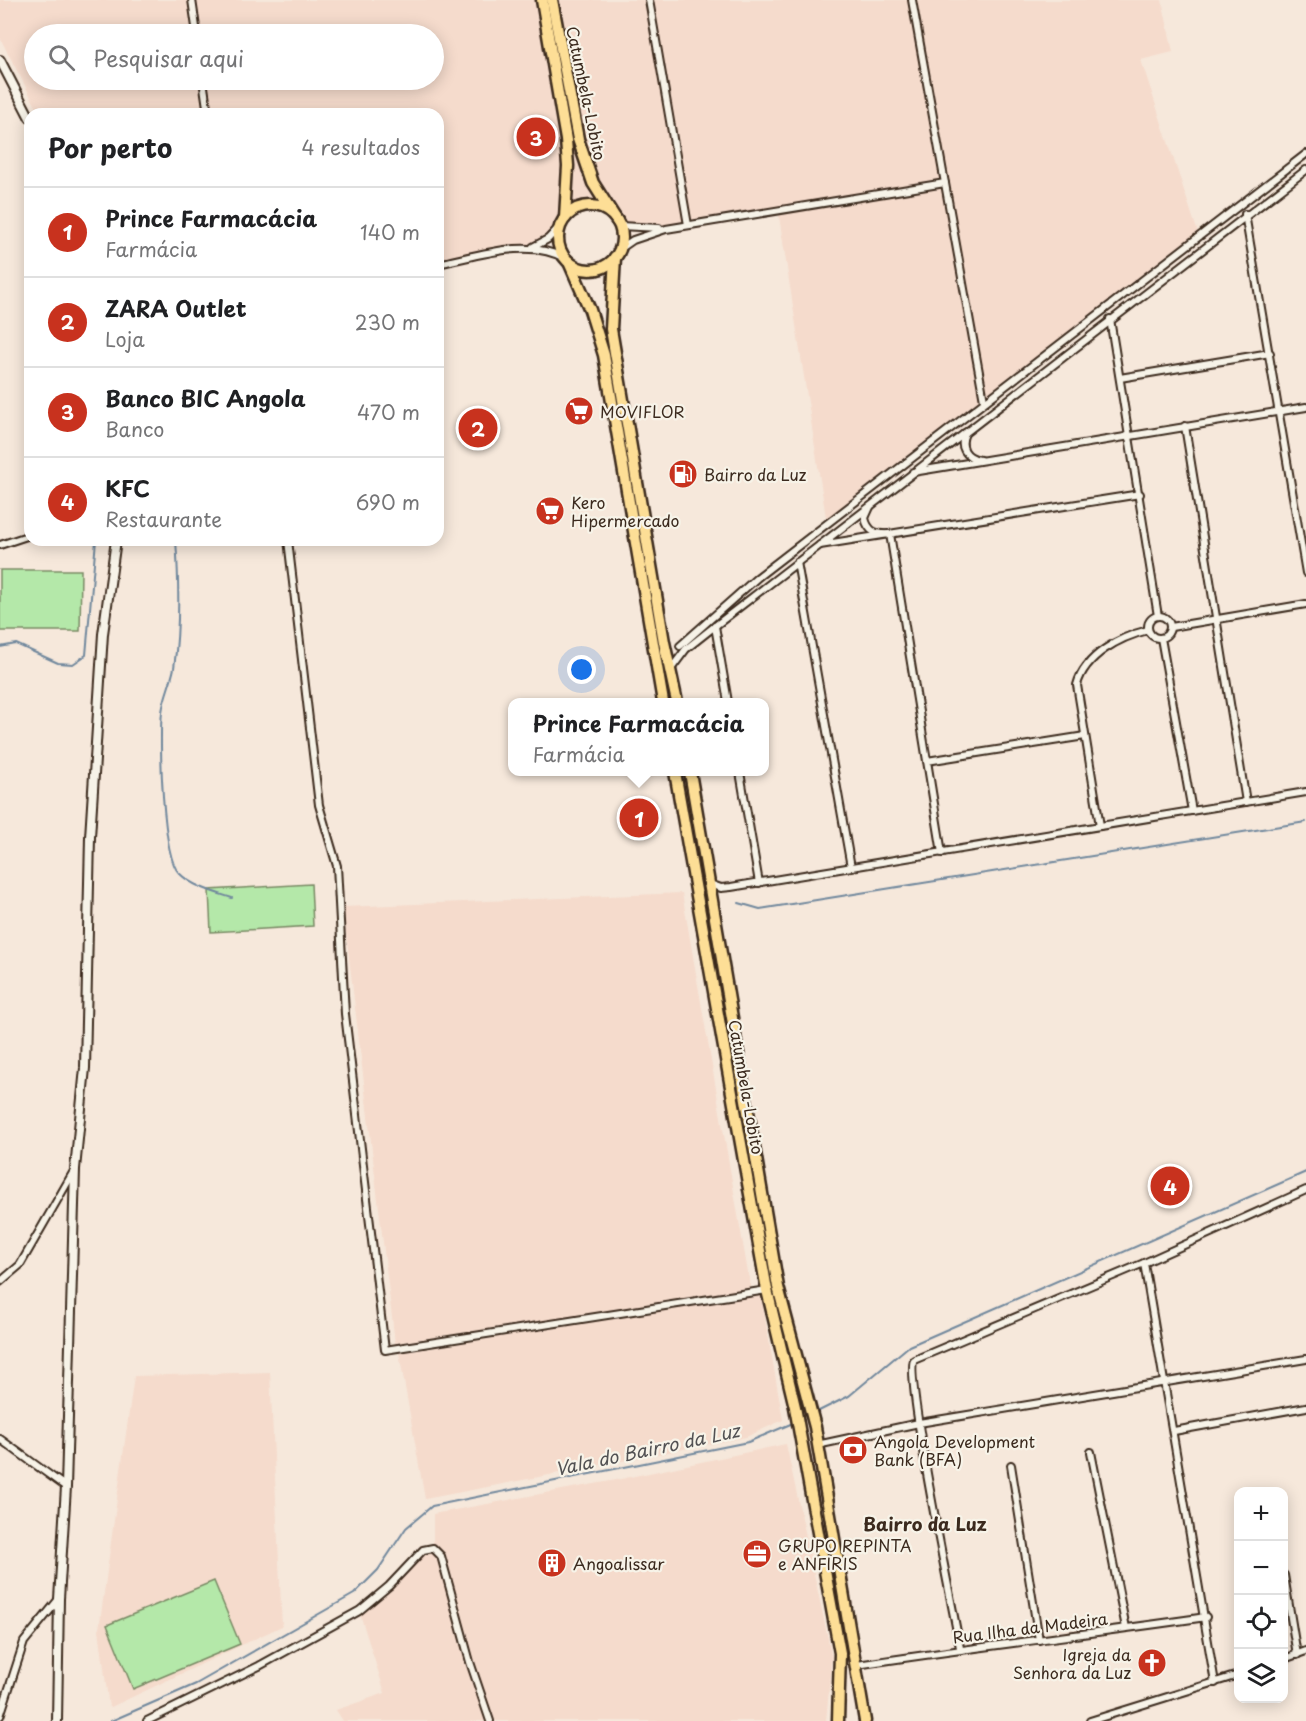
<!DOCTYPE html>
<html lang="pt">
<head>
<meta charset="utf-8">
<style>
  body { margin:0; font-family:"Playpen Sans",sans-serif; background:#f6f6f6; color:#202124 }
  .controls { position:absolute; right:18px; bottom:18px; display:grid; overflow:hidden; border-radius:12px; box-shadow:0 3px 15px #0003 }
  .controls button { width:54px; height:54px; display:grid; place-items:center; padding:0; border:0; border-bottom:2px solid #e0e0e0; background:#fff; color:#202124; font:30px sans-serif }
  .you { position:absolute; left:582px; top:670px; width:21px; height:21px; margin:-15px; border:4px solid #fff; border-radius:50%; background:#1a73e8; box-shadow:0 0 0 9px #1a73e833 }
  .badge { display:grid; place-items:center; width:39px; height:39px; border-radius:50%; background:#c8321e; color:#fff; font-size:20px; font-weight:700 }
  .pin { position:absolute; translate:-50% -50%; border:3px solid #fff; box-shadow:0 2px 6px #0006 }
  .popup { position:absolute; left:508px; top:698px; width:261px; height:78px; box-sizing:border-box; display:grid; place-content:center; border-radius:12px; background:#fff; filter:drop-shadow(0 2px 4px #0005); font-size:20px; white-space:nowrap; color:#757577 }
  .popup b { font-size:22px; color:#202124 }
  .popup::after { content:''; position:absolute; left:50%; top:100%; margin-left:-12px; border:12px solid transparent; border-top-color:#fff }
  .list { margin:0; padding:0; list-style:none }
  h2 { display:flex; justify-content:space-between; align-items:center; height:78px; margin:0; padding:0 24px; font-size:26px }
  h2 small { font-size:20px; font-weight:400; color:#757577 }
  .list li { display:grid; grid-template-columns:39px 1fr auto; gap:18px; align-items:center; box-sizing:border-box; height:90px; padding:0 24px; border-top:2px solid #e0e0e0 }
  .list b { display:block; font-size:22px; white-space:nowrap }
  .list p { margin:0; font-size:20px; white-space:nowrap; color:#757577 }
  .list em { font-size:20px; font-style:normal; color:#757577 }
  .icon { flex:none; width:33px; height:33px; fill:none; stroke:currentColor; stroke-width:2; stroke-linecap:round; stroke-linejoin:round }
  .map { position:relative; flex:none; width:1306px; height:1721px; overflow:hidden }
  .search { position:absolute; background:#fff; box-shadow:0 3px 15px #0003; left:24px; top:24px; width:420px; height:66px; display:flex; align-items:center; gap:15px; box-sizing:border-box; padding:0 21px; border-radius:33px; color:#757577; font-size:22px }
  .panel { position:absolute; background:#fff; box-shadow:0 3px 15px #0003; left:24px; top:108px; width:420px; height:438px; border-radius:18px }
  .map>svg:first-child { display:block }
  .built { fill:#f5dbcc; fill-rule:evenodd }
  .green { fill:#b4e8a9; stroke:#788964; stroke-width:1.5 }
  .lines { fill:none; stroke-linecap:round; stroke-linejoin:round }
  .stream { stroke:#71889d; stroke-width:2 }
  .minor-casing { stroke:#3b2a1e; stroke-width:10 }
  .tertiary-casing { stroke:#3b2a1e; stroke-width:12 }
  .primary-casing { stroke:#3b2a1e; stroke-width:15 }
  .trunk-casing { stroke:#3b2a1e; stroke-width:15 }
  .minor { stroke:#f7f3e8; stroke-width:6 }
  .tertiary { stroke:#f7f3e8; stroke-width:8 }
  .primary { stroke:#fdde96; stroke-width:10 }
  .trunk { stroke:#fdde96; stroke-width:10 }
  .labels { text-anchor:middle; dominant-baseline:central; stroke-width:4.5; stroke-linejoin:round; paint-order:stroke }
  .street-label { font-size:16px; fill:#3b2a1e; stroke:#f7f3e8 }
  .poi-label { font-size:16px; fill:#3b2a1e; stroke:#f7f3e8; text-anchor:start }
  .water-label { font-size:18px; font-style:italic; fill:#525153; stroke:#f7f3e8 }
  .neighbourhood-label { font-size:18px; font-weight:bold; fill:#3b2a1e; stroke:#f7f3e8 }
</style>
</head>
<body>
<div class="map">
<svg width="1306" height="1721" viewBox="0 0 1306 1721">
  <rect width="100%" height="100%" fill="#f6e8db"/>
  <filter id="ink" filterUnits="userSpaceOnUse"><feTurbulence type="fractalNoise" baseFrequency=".0167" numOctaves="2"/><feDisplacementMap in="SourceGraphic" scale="12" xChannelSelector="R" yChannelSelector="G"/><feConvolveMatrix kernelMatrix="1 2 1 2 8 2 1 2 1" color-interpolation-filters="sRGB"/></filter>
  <g filter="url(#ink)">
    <g class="built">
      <path d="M0,0H1162L1173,52L1141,60L1199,236L827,524L778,210L666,229L620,226L610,214L602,209L582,207L565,218L552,235L530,248L438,264V114H40L0,38ZM34,34H434V80H34Z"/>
      <path d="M682,893L751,1290L395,1343L343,907Z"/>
      <path d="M761,1295L783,1420L746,1437L425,1499L399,1353Z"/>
      <path d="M270,1372L282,1626L109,1708L99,1629L134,1376Z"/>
      <path d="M786,1444L832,1657L826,1721H343L336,1710L385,1693L359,1611L423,1550L433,1548V1514L616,1480Z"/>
    </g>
    <g class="green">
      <path d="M0,570H81L80,631H0Z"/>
      <path d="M311,884L313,926L211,932L209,890Z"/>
      <path d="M214,1581L240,1644L133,1689L107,1625Z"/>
    </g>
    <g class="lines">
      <g class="stream">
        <path d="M176,540C179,582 180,626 174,668C171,683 164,697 162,712C159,738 162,857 179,873C193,887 214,892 232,898"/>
        <path d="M0,647L16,644L58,663L73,664L86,655L96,540"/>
        <path d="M739,903L760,909L1306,822"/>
        <path d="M815,1413L849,1396L909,1346L1306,1172"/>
        <path d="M5,1721H6"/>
        <path d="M111,1721L196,1684L354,1594L378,1570L406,1528L432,1506L748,1442L793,1423"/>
      </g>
      <g class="minor-casing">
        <g id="minor">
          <path d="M192,0L197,34"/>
          <path d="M649,0L688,225"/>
          <path d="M912,0L984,400"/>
          <path d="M203,80L208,114"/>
          <path d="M1245,214L1306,573"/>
          <path d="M620,226L659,228"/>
          <path d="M533,247L548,239L560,226"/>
          <path d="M620,249L633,240L666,229L945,183"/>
          <path d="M438,264C477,256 530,237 566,259"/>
          <path d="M1110,319L1158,616"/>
          <path d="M1120,378L1270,353"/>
          <path d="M1185,426L1246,802"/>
          <path d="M965,433C959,447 965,457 980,460"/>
          <path d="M913,472L1306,407"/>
          <path d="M870,507L865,518C868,532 877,535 890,534L942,853"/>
          <path d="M288,540L319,805L337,866L345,1014L385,1350L767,1290"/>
          <path d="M0,545L30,535"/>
          <path d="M820,545L1140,494"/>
          <path d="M797,562L851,867"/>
          <circle cx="1159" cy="627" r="11"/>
          <path d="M715,626L728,702"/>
          <path d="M1171,627L1306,604"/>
          <path d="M1161,638L1192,811"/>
          <path d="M680,646L758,577L1306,154"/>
          <path d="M671,669L686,649L715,626L1306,170"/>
          <path d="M927,761L1085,736"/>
          <path d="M740,772L759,883"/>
          <path d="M1100,826L1077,685C1085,655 1120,637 1148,630"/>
          <path d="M710,884L721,888L731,887L1306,792"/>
          <path d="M1144,1263L1215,1683"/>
          <path d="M0,1282L20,1265L74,1171"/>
          <path d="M1174,1431L1306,1407"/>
          <path d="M0,1439L66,1487"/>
          <path d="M817,1445L919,1423L1306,1359"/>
          <path d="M1091,1452L1126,1628"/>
          <path d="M1011,1465L1039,1640"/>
          <path d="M1284,1575L1297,1655"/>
          <path d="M960,1648C954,1613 904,1375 914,1360L1144,1263L1306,1190"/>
          <path d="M1284,1659L1306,1651"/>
          <path d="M857,1665C973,1647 1090,1634 1206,1617"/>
          <path d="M0,1716L24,1642L59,1599"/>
          <path d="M147,1721L259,1666L359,1611L389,1586L423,1550L433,1548L441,1556L470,1662L490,1721"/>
          <path d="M1090,1721L1238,1675"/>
        </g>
      </g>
      <g class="tertiary-casing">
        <g id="tertiary">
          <path d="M0,60L30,118"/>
          <path d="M57,1721L59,1599L66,1487L75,1169L85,1068L90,837L103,634L116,540"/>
        </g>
      </g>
      <g class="primary-casing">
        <g id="primary">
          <path d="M615,257L611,329L664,642L677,702"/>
          <path d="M569,262L590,310L604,355L663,702"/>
          <path d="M675,772L767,1290L795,1407L840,1653L838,1721"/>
          <path d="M690,772L778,1287L815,1427L865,1721"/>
        </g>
      </g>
      <g class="trunk-casing">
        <g id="trunk">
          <path d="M542,0L566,140L568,166L565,218"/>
          <path d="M552,0L578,139L593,183L617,221"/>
          <circle cx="590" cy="238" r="32"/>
        </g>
      </g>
      <use href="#minor" class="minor"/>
      <use href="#tertiary" class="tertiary"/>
      <use href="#primary" class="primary"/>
      <use href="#trunk" class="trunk"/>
    </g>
  </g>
  <defs>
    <g id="supermarket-disc" transform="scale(1.5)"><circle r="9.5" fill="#c8321e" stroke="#f7f3e8"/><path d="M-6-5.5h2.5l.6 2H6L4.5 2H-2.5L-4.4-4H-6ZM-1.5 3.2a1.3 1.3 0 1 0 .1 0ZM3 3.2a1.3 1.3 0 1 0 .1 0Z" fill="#fff"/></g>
    <g id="fuel-disc" transform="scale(1.5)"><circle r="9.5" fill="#c8321e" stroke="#f7f3e8"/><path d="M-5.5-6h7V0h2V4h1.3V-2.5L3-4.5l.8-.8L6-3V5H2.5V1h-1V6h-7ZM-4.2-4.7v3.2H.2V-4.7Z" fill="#fff"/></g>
    <g id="bank-disc" transform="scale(1.5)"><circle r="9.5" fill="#c8321e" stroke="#f7f3e8"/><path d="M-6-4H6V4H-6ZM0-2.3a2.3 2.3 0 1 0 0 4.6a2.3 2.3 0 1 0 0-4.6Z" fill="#fff"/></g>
    <g id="office-disc" transform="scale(1.5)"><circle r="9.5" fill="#c8321e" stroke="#f7f3e8"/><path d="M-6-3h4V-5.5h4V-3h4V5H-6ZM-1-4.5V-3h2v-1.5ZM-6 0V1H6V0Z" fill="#fff"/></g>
    <g id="building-disc" transform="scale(1.5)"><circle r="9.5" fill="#c8321e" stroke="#f7f3e8"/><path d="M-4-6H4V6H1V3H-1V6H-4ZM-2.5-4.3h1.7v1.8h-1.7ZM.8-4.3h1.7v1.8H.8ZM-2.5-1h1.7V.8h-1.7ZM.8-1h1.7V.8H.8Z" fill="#fff"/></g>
    <g id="church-disc" transform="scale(1.5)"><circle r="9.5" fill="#c8321e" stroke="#f7f3e8"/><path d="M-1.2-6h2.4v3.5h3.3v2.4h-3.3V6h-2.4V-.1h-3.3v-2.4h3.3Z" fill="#fff"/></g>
  </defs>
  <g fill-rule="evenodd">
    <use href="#supermarket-disc" x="579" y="411"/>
    <use href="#fuel-disc" x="683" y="474"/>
    <use href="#supermarket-disc" x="550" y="511"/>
    <use href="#bank-disc" x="853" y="1450"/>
    <use href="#office-disc" x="757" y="1554"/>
    <use href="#building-disc" x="552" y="1563"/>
    <use href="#church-disc" x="1152" y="1663"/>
  </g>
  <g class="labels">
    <g class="street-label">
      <text transform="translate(587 93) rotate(78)">Catumbela-Lobito</text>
      <text transform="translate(747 1087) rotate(80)">Catumbela-Lobito</text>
      <text transform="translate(1030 1627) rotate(-7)">Rua Ilha da Madeira</text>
    </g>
    <g class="poi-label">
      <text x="600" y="411">MOVIFLOR</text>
      <text x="704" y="474">Bairro da Luz</text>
      <text x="571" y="502">Kero<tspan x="571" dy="18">Hipermercado</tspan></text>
      <text x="874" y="1441">Angola Development<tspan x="874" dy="18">Bank (BFA)</tspan></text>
      <text x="778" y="1545">GRUPO REPINTA<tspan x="778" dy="18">e ANFIRIS</tspan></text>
      <text x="573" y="1563">Angoalissar</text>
      <text x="1131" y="1654" text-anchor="end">Igreja da<tspan x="1131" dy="18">Senhora da Luz</tspan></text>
    </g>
    <g class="water-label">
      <text transform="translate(647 1449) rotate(-12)">Vala do Bairro da Luz</text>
    </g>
    <g class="neighbourhood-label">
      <text x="925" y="1523">Bairro da Luz</text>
    </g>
  </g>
</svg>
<div class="controls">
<button>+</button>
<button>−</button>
<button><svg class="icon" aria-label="locate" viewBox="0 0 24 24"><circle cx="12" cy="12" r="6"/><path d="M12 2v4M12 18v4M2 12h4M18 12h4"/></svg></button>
<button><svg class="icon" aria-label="layers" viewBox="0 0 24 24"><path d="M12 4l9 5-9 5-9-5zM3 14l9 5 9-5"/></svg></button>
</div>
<div class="you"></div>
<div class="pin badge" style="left:639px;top:818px">1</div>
<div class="popup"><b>Prince Farmacácia</b>Farmácia</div>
<div class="pin badge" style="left:478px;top:428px">2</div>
<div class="pin badge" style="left:536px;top:137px">3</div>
<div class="pin badge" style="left:1170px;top:1186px">4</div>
<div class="search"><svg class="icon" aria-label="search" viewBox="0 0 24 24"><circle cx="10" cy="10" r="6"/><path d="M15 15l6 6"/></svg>Pesquisar aqui</div>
<section class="panel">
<h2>Por perto<small>4 resultados</small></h2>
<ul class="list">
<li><span class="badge">1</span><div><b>Prince Farmacácia</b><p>Farmácia</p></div><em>140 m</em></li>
<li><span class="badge">2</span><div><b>ZARA Outlet</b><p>Loja</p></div><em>230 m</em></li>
<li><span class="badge">3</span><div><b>Banco BIC Angola</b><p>Banco</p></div><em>470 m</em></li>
<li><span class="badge">4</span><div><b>KFC</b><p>Restaurante</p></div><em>690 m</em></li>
</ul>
</section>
</div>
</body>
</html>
